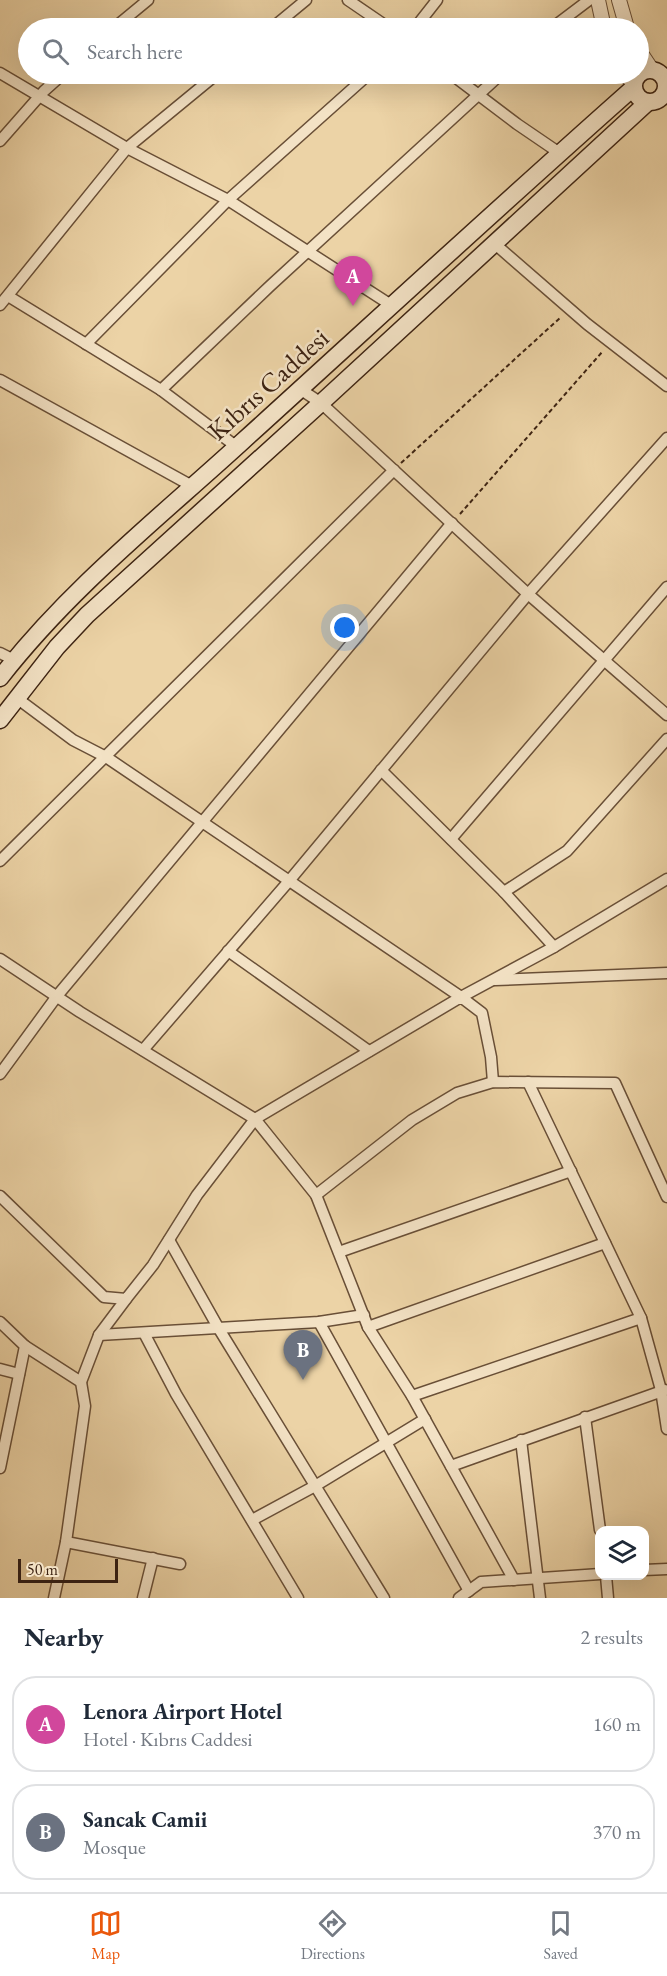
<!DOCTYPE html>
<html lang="en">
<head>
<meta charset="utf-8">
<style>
  body { margin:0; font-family:"EB Garamond",serif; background:#f6f6f7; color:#1f2937 }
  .controls { position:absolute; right:18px; bottom:18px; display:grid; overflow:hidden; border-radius:12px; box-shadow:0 6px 24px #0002 }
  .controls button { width:54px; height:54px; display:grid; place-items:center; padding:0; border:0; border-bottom:2px solid #e0e1e3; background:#fff; color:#1f2937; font:30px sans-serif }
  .scale { position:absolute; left:18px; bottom:15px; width:100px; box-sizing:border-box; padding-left:6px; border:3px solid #3d2312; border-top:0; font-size:16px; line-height:21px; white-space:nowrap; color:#3d2312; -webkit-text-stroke:4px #f3e2c5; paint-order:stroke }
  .you { position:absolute; left:345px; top:628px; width:21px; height:21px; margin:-15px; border:4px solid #fff; border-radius:50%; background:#1a73e8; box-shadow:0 0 0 9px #1a73e833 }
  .badge { display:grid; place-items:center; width:39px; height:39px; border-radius:50%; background:#ea580c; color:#fff; font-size:20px; font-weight:700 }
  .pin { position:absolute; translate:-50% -50px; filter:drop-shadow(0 2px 3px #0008) }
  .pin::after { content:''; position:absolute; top:32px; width:21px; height:18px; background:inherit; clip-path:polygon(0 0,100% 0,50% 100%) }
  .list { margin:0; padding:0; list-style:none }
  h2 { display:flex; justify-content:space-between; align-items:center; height:78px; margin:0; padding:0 24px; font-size:26px }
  h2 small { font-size:20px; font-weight:400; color:#747a83 }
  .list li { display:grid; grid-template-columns:39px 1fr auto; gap:18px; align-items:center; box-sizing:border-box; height:96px; margin:0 12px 12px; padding:0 12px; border:2px solid #e0e1e3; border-radius:24px }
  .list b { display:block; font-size:22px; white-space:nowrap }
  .list p { margin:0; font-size:20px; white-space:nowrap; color:#747a83 }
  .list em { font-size:20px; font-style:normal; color:#747a83 }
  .icon { flex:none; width:33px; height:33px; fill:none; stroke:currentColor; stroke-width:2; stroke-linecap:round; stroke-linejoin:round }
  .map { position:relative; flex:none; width:667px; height:1598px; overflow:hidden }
  .search { position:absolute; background:#fff; box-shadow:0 6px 24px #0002; left:18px; right:18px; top:18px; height:66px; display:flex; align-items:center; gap:15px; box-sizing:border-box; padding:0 21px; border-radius:33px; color:#747a83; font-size:22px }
  .sheet { height:294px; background:#fff }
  nav { display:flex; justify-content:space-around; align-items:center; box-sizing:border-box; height:84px; border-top:2px solid #e0e1e3; background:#fff; font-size:16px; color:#747a83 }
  nav a { display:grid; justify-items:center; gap:3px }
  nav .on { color:#ea580c }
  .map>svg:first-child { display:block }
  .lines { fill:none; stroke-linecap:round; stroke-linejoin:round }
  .minor-casing { stroke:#694f37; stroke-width:13 }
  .tertiary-casing { stroke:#694f37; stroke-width:16 }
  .secondary-casing { stroke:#3d2312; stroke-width:19 }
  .path { stroke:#3d2312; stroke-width:2; stroke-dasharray:4.5 3; stroke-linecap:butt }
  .minor { stroke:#f3e2c5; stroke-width:10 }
  .tertiary { stroke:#f3e2c5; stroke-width:14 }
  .secondary { stroke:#f3e2c5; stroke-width:16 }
  .labels { text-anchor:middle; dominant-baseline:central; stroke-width:5; stroke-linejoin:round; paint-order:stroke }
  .street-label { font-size:27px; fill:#3d2312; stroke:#f3e2c5 }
</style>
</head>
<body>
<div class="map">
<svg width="667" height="1598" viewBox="0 0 667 1598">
  <rect width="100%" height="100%" fill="#ecd3a6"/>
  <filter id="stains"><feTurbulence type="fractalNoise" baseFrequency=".00333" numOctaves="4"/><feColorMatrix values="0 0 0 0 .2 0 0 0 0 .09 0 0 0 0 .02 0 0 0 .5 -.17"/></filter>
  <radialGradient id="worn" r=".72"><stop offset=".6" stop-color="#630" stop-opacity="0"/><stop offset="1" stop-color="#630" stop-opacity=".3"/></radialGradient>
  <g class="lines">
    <g class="minor-casing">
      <g id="minor">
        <path d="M348,0L389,28"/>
        <path d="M114,28L148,0"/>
        <path d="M272,28L306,0"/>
        <path d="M415,28L437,0"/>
        <path d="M552,28L589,0"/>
        <path d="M0,73L127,148L228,200L391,305"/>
        <path d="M451,74L517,124L561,154"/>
        <path d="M0,141L44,91L63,74"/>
        <path d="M495,244L587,324L667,386"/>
        <path d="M8,296L161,390L237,447"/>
        <path d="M0,305L127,148L217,74"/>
        <path d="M86,344L228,200L369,74"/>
        <path d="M0,380L192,486"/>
        <path d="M300,389L321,403L528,594L667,715"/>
        <path d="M161,390L270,286L501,74"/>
        <path d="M0,653L14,660"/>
        <path d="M18,699L73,740L106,757L461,997L554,947L667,879"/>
        <path d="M381,770L504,892L554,947"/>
        <path d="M451,839L667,587"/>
        <path d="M0,861L394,470"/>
        <path d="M504,892L567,851L667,739"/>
        <path d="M228,951L369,1051"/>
        <path d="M0,959L80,1012L255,1119L316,1195L368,1327L412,1396L514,1580"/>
        <path d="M495,980L667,973"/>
        <path d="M143,1050L289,881L528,594L667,438"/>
        <path d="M0,1074L57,996L452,523"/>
        <path d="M528,1082L641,1318L661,1390L667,1429"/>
        <path d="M316,1195L412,1120L457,1093L493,1082L615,1083L667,1197"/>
        <path d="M0,1196L104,1297L126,1299L153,1265L197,1195L255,1119L461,997L482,1013L491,1057L493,1082"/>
        <path d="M169,1240L219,1329L384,1598"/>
        <path d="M339,1252L571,1171"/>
        <path d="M0,1322L25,1346L0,1468"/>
        <path d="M319,1322L469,1591"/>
        <path d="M368,1327L605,1243"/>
        <path d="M144,1333L176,1394L298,1598"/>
        <path d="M99,1335L319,1322L364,1315"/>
        <path d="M25,1346L81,1382L99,1335L126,1299"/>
        <path d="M0,1369L19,1374"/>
        <path d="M412,1396L641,1318"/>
        <path d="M585,1417L600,1530"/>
        <path d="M521,1440L540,1598"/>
        <path d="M451,1466L665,1390"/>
        <path d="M252,1520L315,1486L425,1419"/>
        <path d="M66,1542L180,1564"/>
        <path d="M644,1570L667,1569"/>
        <path d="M606,1576L608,1598"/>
        <path d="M54,1598L66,1542L85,1406L81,1382"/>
        <path d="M143,1598L153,1558"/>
        <path d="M459,1598L481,1582L600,1574"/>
      </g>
    </g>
    <g class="tertiary-casing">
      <g id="tertiary">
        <path d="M598,0L604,28"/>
        <path d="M619,0L627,28"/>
        <path d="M638,49L652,70"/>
        <path d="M623,74L634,82"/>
      </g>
    </g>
    <g class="secondary-casing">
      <g id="secondary">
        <circle cx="650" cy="86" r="16"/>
        <path d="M0,678C70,588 160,517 243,441C373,323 502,204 633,88"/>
        <path d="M0,720L57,647L87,615L321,403L648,102"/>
      </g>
    </g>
    <g class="path">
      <path d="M401,463L561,317"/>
      <path d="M460,514L603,351"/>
    </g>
    <use href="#minor" class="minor"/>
    <use href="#tertiary" class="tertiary"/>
    <use href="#secondary" class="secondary"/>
  </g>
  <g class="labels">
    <g class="street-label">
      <text transform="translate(268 384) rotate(-42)">Kıbrıs Caddesi</text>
    </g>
  </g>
  <rect width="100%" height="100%" filter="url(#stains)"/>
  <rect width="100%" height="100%" fill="url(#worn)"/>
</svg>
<div class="controls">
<button><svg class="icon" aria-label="layers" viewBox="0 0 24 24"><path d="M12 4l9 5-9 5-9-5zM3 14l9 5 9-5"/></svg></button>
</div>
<div class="scale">50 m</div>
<div class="you"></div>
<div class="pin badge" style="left:353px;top:306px;background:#d1479c">A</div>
<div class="pin badge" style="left:303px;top:1380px;background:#6b7280">B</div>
<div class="search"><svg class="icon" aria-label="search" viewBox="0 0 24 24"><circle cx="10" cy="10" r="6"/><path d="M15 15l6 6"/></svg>Search here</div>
</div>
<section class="sheet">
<h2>Nearby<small>2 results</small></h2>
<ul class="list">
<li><span class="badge" style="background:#d1479c">A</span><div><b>Lenora Airport Hotel</b><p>Hotel · Kıbrıs Caddesi</p></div><em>160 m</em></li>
<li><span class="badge" style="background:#6b7280">B</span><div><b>Sancak Camii</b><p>Mosque</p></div><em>370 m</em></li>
</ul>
</section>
<nav>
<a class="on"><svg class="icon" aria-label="map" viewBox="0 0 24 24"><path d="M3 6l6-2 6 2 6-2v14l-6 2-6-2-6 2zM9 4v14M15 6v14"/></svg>Map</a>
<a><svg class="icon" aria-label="directions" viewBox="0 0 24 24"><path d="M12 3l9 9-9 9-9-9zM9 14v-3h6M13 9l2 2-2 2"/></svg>Directions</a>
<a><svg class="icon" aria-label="saved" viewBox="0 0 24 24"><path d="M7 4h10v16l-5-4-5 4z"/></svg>Saved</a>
</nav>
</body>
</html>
